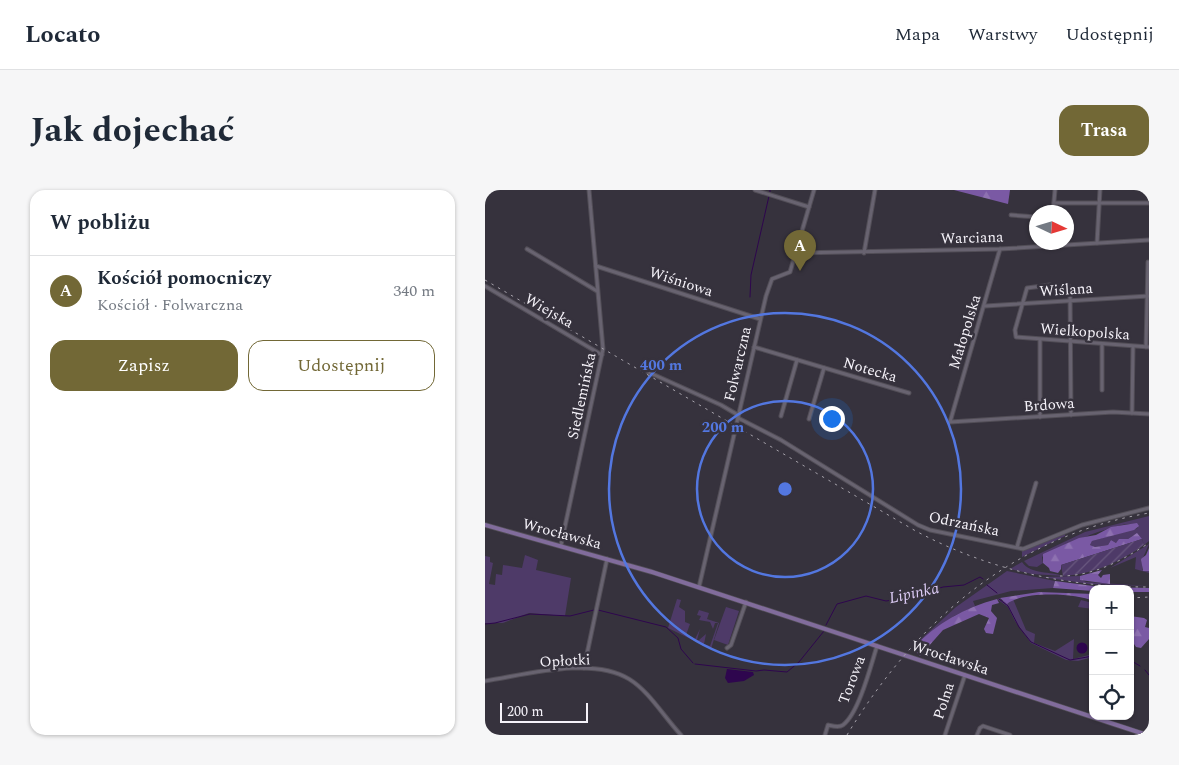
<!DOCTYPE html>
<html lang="pl">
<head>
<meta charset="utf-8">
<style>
  body { margin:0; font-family:Spectral,serif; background:#f6f6f7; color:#1f2937 }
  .controls { position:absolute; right:15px; bottom:15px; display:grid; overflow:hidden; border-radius:10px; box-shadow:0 1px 4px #0004 }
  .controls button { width:45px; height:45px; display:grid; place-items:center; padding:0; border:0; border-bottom:1px solid #e0e1e3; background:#fff; color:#1f2937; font:25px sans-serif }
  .compass { position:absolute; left:544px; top:15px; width:45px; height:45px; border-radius:50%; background:#fff; box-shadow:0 1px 4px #0004; rotate:94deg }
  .scale { position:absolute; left:15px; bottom:12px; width:88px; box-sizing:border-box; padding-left:5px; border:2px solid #f5f2f9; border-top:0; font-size:14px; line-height:18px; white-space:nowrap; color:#f5f2f9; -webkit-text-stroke:4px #36323d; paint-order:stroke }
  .you { position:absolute; left:346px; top:228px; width:18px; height:18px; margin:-12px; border:4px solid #fff; border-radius:50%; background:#1a73e8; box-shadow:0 0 0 8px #1a73e833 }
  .badge { display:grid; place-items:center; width:32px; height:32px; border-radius:50%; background:#726836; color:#fff; font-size:16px; font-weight:700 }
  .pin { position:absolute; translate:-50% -41px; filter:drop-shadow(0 1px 2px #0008) }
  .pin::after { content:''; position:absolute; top:26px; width:18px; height:15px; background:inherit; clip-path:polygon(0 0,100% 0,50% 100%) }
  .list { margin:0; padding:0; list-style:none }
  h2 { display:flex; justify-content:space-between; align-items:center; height:65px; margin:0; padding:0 20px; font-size:21px }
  h2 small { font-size:16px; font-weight:400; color:#747a83 }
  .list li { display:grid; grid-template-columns:32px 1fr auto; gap:15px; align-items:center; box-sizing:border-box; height:70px; padding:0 20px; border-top:1px solid #e0e1e3 }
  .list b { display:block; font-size:19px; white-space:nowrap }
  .list p { margin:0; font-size:16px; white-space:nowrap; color:#747a83 }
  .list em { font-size:16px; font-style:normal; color:#747a83 }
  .actions { display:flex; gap:10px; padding:15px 20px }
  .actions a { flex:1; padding:11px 0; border:1px solid #726836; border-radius:15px; text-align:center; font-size:18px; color:#726836 }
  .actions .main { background:#726836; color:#fff }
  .icon { flex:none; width:28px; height:28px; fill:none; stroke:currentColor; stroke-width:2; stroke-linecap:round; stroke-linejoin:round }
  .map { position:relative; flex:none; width:664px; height:545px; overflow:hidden; border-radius:15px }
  header { display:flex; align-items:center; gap:30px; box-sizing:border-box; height:70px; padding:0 25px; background:#fff; border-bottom:1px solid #e0e1e3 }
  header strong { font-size:24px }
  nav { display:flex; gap:28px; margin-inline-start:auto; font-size:18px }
  .intro { display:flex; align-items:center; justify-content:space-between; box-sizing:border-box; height:120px; padding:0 30px }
  h1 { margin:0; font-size:35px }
  .button { padding:12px 22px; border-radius:15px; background:#726836; color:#fff; font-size:18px; font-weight:700 }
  main { display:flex; gap:30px; padding:0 30px }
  aside { flex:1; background:#fff; border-radius:15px; box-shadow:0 1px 4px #0004 }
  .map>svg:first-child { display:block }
  .grass { fill:#4e3a68 }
  .forest { fill:url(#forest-firs) }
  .garden { fill:url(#garden-furrows) }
  .water { fill:#2e064e }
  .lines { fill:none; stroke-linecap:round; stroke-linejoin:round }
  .stream { stroke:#2e064e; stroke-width:1 }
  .minor-casing { stroke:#524e57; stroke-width:5 }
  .major-casing { stroke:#524e57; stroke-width:5.5 }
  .minor { stroke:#686370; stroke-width:3 }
  .major { stroke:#816c9c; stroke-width:4 }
  .rail { stroke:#a6a2ab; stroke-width:1; stroke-dasharray:2.5 5; stroke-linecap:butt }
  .ring { fill:none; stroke:#5377e0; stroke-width:2.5 }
  .labels { text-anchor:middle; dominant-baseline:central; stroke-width:5; stroke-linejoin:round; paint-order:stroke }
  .street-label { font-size:15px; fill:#f5f2f9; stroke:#36323d }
  .water-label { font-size:16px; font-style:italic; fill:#ddccf6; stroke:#36323d }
  .centre { fill:#5377e0; stroke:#36323d; stroke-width:2.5 }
  .ring-label { font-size:15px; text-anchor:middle; font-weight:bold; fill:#5377e0; stroke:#36323d; stroke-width:5; stroke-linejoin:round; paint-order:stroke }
</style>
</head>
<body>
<header>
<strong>Locato</strong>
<nav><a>Mapa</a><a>Warstwy</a><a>Udostępnij</a></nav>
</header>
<div class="intro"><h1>Jak dojechać</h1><a class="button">Trasa</a></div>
<main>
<aside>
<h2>W pobliżu<small></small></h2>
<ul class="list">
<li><span class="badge">A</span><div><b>Kościół pomocniczy</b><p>Kościół · Folwarczna</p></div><em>340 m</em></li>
</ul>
<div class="actions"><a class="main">Zapisz</a><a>Udostępnij</a></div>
</aside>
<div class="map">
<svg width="664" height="545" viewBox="0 0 664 545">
  <defs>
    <pattern id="forest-firs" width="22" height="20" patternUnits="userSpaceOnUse" patternTransform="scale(1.25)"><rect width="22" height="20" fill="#7a59a4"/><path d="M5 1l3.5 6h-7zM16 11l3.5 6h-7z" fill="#8e71b1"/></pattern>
    <pattern id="garden-furrows" width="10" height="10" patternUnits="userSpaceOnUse" patternTransform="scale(1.25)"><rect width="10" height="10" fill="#4e3a68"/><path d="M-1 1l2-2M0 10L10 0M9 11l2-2" fill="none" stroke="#68577e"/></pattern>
  </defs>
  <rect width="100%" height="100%" fill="#36323d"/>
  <g class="grass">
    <path d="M664,326V351L659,355L657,349L649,345L643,349H636L631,353L626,350L623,355L610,357L605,355L607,351L653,338C652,337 647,335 646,334C631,333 569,358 557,367L558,373L552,377L544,376L539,371L600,342Z"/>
    <path d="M580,343V346L537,367V361Z"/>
    <path d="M664,354L657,370V380L664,381V383L650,379L651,367L625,378Z"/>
    <path d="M40,365L53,370L51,380L86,388L80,426L44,423L18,433H0V366L5,367V372L8,373L4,394L10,395L11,384L17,385L18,375L37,378Z"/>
    <path d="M537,372C546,385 566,381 578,386L547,384L525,379Z"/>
    <path d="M522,381L570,391L568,398L526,401L488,411L490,416L469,426L434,451L471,417Z"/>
    <path d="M595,386V389L601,392L664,396L605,394L557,387Z"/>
    <path d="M515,408L516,411L528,409L541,440L550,444L549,453L570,461L589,449L588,469L608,464V467L593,471L581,470L546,453L530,431L523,417L512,409Z"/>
    <path d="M192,409L196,410L194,417L200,421V432L205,434L201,445L210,449L215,439L212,450H214L221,444L219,454L225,456L233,433H230L228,439L225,432L214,430L216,426L212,425L214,420L224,423L222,429L234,433L226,459L183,438Z"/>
    <path d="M596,410L608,413V419L593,417Z"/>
    <path d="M241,417L254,421L243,455L229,450Z"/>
  </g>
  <g class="forest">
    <path d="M469,0H525L523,14Z"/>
    <path d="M652,333L654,336L649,340L607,351L605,355L610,357L623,355L626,350L631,353L634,349H643L652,343L657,349L576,375V379L573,383L565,381L564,378L558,373V364L594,348L611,345L626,337Z"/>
    <path d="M664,358V381H658L656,369L661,365Z"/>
    <path d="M617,380L613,385L616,388L618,385L625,384V394L595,390V386Z"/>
    <path d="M570,391L616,397L664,398V402H645V399H608V401L568,398Z"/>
    <path d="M554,402L608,404V411C591,403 537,401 522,414L515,408Z"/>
    <path d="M512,409L514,413L507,415L506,421L512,428L508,444L501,443L499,439L504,428L494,424L458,440L435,466L428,458C451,434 480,417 512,409Z"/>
    <path d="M645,426L659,428L662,430L660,437L664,438V449L656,458L651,457L645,448Z"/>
  </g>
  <path class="garden" d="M657,349L659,355C634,372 609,384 578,386L576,375Z"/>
  <g class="water">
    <circle cx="597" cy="458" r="5.5"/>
    <path d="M242,479L268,482L269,485L259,491L243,493L240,488Z"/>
  </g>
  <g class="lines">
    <g class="stream">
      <path d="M285,2V0"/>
      <path d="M265,107L266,85L284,6"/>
      <path d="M502,395L512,403"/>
      <path d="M514,409L523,416L534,437L546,452L585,470L608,466"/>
      <path d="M113,420L181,437L193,448L196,459L208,473"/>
      <path d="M0,434L10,433L45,424L85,426L109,420"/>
      <path d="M341,435L352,414L381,406L401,411L423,408L458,397L479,395L495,387L498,389"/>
      <path d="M645,470L655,476"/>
      <path d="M210,474L271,481L279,480L302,482L314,472L339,441"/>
      <path d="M660,480L664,485"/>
    </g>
    <g class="minor-casing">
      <g id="minor">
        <path d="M270,0L324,17"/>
        <path d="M569,13H664"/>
        <path d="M568,22L570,0"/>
        <path d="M526,25L552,27"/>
        <path d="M612,53L615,0"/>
        <path d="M42,59L112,101"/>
        <path d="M515,59L465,232L628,222L664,224"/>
        <path d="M310,63L515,59L664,50"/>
        <path d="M379,63L390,0"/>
        <path d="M111,76L275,129"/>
        <path d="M565,95L542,98L530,140L531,147L664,157"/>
        <path d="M0,96L117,165"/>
        <path d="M585,97L586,225"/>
        <path d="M500,116L664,106"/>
        <path d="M555,150V227"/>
        <path d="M269,157L424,203"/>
        <path d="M661,157L663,72"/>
        <path d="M163,182L236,215L253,225"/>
        <path d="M617,200V155"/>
        <path d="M647,223L648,157"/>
        <path d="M296,226L312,170"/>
        <path d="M253,228L296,250L433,335L445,340L538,359L597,335L664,318"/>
        <path d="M324,229L339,178"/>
        <path d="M76,355L118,159L104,0"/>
        <path d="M532,357L551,293"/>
        <path d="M214,397L281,106L287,89L305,82L329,0"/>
        <path d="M242,458L246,455L261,412"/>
        <path d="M99,478L122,369"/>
        <path d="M0,491C40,485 107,466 144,489C164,501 179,527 196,545"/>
        <path d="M340,545L343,535C348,536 354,538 358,535C374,523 386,475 392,456"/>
        <path d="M460,545L480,485"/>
        <path d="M492,545L495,538L498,536L525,545"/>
      </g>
    </g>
    <g class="major-casing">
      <path id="major" d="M0,335L167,382L662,545"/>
    </g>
    <use href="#minor" class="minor"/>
    <use href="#major" class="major"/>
    <g class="rail">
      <path d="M0,90L429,340C503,380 581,397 664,397"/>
      <path d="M575,386C609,386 636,371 664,353"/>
      <path d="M645,408L664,407"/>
      <path d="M362,545C431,431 529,346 664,323"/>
    </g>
  </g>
  <g class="ring">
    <circle cx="300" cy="299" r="88"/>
    <circle cx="300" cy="299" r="176"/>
  </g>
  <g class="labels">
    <g class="street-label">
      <text transform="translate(487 48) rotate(-2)">Warciana</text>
      <text transform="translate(196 92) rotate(18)">Wiśniowa</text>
      <text transform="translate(581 100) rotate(-4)">Wiślana</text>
      <text transform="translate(64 121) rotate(30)">Wiejska</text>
      <text transform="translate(480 142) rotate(-73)">Małopolska</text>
      <text transform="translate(600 142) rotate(4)">Wielkopolska</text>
      <text transform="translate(253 174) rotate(-77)">Folwarczna</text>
      <text transform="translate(385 180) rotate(16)">Notecka</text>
      <text transform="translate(97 206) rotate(-78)">Siedlemińska</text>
      <text transform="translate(564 215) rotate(-4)">Brdowa</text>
      <text transform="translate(479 334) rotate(12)">Odrzańska</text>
      <text transform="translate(77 344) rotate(15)">Wrocławska</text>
      <text transform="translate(465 468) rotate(18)">Wrocławska</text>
      <text transform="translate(80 471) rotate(-3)">Opłotki</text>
      <text transform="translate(367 490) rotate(-69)">Torowa</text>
      <text transform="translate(459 511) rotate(-72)">Polna</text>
    </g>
    <g class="water-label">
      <text transform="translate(429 403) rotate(-12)">Lipinka</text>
    </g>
  </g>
  <circle cx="300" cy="299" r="8" class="centre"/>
  <g class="ring-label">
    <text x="176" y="180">400 m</text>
    <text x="238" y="242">200 m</text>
  </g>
</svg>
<div class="controls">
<button>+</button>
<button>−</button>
<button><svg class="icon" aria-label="locate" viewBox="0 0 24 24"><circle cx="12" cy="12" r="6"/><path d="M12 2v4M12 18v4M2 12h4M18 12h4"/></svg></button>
</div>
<svg class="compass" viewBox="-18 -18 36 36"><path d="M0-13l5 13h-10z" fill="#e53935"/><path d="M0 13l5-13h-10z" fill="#747a83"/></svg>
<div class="scale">200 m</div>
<div class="you"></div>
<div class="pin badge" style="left:315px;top:81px">A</div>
</div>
</main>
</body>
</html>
